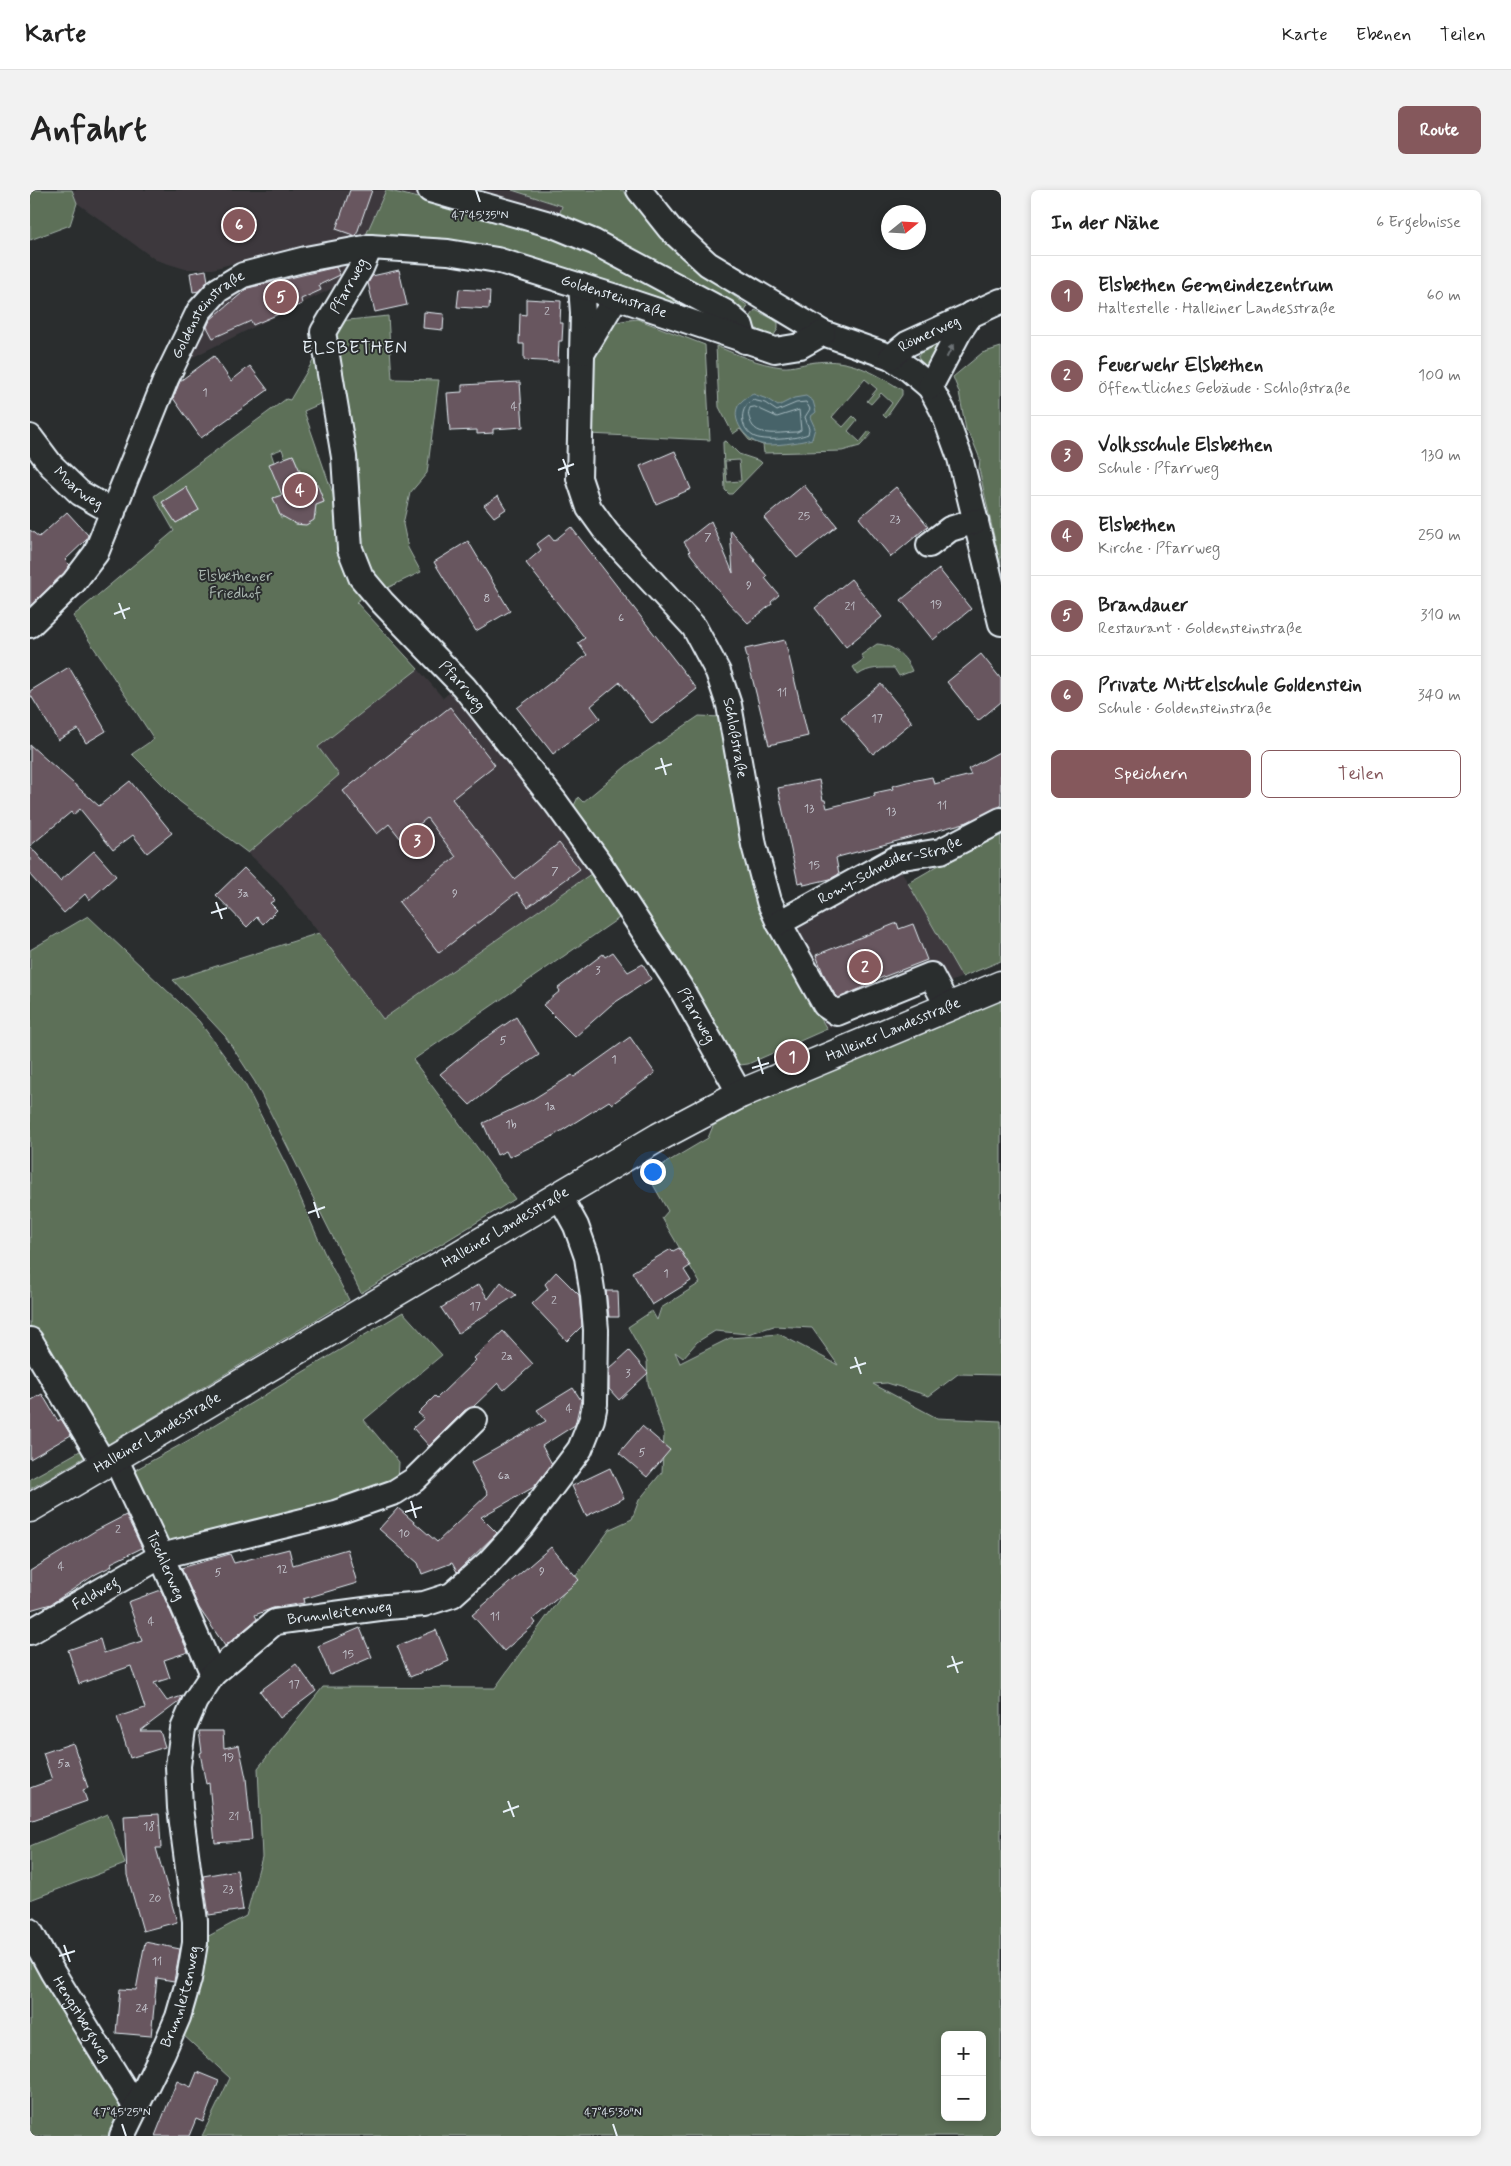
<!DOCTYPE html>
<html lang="de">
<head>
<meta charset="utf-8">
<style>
  body { margin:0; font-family:Mynerve,sans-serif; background:#f2f2f2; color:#222 }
  .controls { position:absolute; right:15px; bottom:15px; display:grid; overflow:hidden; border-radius:8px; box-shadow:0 2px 8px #0003 }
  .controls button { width:45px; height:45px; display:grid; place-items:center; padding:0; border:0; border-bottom:1px solid #e0e0e0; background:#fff; color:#222; font:25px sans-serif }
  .compass { position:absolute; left:851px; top:15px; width:45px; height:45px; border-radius:50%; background:#fff; box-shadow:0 2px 8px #0003; rotate:72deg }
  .you { position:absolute; left:622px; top:981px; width:18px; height:18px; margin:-12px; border:4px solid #fff; border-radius:50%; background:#1a73e8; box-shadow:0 0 0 8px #1a73e833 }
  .badge { display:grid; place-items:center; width:32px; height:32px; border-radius:50%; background:#85585c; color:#fff; font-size:16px; font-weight:700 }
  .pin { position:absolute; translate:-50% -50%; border:2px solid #fff; box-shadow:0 1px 5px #0006 }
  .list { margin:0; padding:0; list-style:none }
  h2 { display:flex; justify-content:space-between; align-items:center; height:65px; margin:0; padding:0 20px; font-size:21px }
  h2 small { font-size:16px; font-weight:400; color:#767676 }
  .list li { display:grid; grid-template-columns:32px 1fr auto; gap:15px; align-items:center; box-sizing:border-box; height:80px; padding:0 20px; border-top:1px solid #e0e0e0 }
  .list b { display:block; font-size:19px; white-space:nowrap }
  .list p { margin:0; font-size:16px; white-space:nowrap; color:#767676 }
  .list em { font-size:16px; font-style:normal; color:#767676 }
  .actions { display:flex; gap:10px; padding:15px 20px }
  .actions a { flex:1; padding:11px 0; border:1px solid #85585c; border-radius:8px; text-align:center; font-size:18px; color:#85585c }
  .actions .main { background:#85585c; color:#fff }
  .map { position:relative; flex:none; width:971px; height:1946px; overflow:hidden; border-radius:8px }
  header { display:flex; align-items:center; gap:30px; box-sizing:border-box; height:70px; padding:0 25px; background:#fff; border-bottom:1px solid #e0e0e0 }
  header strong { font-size:24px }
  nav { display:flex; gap:28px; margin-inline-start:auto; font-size:18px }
  .intro { display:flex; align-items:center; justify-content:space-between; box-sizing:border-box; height:120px; padding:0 30px }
  h1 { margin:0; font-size:35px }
  .button { padding:12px 22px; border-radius:8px; background:#85585c; color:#fff; font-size:18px; font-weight:700 }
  main { display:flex; gap:30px; padding:0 30px }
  aside { flex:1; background:#fff; border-radius:8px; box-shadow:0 2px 8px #0003 }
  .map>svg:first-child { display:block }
  .built { fill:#3c393d }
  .green { fill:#5d6f58; stroke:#a2b0a8; fill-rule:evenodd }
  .water { fill:#466469; stroke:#879ca2 }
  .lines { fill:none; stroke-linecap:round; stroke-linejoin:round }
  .shore { stroke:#a7b9bf; stroke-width:1 }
  .building { fill:#67565f; stroke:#e8f1f8 }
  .minor-casing { stroke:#e8f1f8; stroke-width:28 }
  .secondary-casing { stroke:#e8f1f8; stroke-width:31 }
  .minor { stroke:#2a2d2e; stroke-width:24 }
  .secondary { stroke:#2a2d2e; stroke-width:28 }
  .oneway { fill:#6c7275 }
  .ticks { fill:none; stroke:#e8f1f8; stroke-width:2 }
  .labels { text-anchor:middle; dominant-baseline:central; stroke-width:4; stroke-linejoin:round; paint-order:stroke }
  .number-label { font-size:12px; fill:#c8cad2 }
  .street-label { font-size:15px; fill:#e8f1f8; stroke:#2a2d2e }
  .park-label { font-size:15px; fill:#a9b6b0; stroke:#2a2d2e }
  .quarter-label { font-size:18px; letter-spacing:1px; fill:#e8f1f8; stroke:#2a2d2e }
  .ticks-label { font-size:12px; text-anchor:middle; fill:#e8f1f8; stroke:#2a2d2e; stroke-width:4; stroke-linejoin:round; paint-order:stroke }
</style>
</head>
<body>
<header>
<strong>Karte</strong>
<nav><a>Karte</a><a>Ebenen</a><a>Teilen</a></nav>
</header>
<div class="intro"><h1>Anfahrt</h1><a class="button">Route</a></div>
<main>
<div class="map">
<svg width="971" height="1946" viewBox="0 0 971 1946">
  <rect width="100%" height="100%" fill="#2a2d2e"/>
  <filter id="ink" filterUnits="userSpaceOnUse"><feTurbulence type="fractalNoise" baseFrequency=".02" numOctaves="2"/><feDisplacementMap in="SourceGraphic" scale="10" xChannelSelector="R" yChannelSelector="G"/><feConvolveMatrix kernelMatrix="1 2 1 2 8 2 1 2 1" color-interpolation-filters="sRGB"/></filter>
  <g filter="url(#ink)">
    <g class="built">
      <path d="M42,0H356L335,47L309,55L218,69L183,79H155L126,70L47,13Z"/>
      <path d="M359,0H482L532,16L524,41Z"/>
      <path d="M318,68L313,93L151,173L176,127L208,100L233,86Z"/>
      <path d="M388,479L413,508L426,497L565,681L353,829L289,743L248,691L218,663L309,585L288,557Z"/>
      <path d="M869,677L932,787L856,819L797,839L743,745Z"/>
    </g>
    <g class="green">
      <path d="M0,0H42L47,13L40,35L0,50Z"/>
      <path d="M356,0L524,41L698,134L468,60L392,48L335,47Z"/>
      <path d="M482,0H593L623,39L660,75L718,116L712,126L527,32L532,16Z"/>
      <path d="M725,120L743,129L748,133V139L744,145C733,147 726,137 718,131Z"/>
      <path d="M358,126L362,189L409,190L397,283L380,303L373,334L378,358L391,382L357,398L348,396L325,348L304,139L309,131Z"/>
      <path d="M607,129L675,155L680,250L559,244C561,210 555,151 588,132C593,130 601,130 607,129Z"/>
      <path d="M915,144L899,176H893L888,167L893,157Z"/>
      <path d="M686,156C708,165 728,174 752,177C763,178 775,173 786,172C820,168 845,183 872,200V205L856,228L853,225L862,213L851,203L841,214L837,211L847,199L835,189L802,227L813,237L823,226L827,230L818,241L830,252L839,241L842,243L830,256L812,261L734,263L733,255L719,250L710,239L703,244L689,217Z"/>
      <path d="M971,157V378L949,279L950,269L942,249L936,240L929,202L923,187L952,163Z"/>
      <path d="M287,164L299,210L274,221L306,313L309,329L306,346L313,367L336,405L326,412L388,479L288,557L309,585L218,663L149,611L102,564L124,549L43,426L144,341L124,306L256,209L260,210ZM252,259L255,268L263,265L276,295L286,292L294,312L284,316L286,325L278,334C268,336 263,334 260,325L251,328L243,308L252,305L240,274L244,272L241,263ZM156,297L169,320L146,333L132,312Z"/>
      <path d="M696,251L709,264L730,271L732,273L702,304H699L695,300L693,255V252ZM709,270L711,291L697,292L695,271Z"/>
      <path d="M847,454C863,455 876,466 882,481L869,486L864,478C851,478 839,477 828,485L823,477L834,469L831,465Z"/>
      <path d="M669,526L691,527L745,751L797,839L718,874L710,875L701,867L543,618L548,607L553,612L601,572Z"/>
      <path d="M971,639V771L932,787L878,693Z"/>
      <path d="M565,681L595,724L383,870L485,1009L331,1103L225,892L195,846L143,790L289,743L353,829Z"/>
      <path d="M58,726L169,831L215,894L257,977L294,1062L319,1110L73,1257L0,1137V760Z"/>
      <path d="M971,805V1185L928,1184L899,1206L857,1193L843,1194L907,1228L971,1231V1946H172L200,1888L151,1843L173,1749L216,1726L232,1667L228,1578L293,1497L465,1498L580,1339L602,1329L609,1310L632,1282L634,1245L618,1193L617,1171L598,1137L622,1121L627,1130L631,1118L670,1093L632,1028L638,1021L617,984L678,948L683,936L753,898ZM744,1136L782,1138L808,1175L749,1144L700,1148L650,1173L645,1162L653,1168L667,1152L685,1141L718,1144ZM915,1845H952V1927H915Z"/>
      <path d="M373,1122L412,1165L334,1230L369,1272L368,1292L364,1296L138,1354L101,1284L105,1280L168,1245Z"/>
      <path d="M57,1257L60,1264L0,1299V1289Z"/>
      <path d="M78,1624L95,1674L0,1710V1656Z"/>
      <path d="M0,1752L96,1921L86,1946H0Z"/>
    </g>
    <path class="water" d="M723,204L737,209L748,216L764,208L776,206L783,211L786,222L780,227L785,238L782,249C771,252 742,257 731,254C714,250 696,224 713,210C716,207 720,206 723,204Z"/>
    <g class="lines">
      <g class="shore">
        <path d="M723,210L735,213L747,221L766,213L776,212L780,219L775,227L779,239L778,244C767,249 733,252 723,246C709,237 709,217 723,210Z"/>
        <path d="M725,217L747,227L769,220L771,240L767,242C752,242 725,249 720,230C718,225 718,223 720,218Z"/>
      </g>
    </g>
    <g class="building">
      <path d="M320,0H342L326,46L306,39Z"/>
      <path d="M306,77L310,85L289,95L291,100L271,109L272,114L223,135L221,131L183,148L177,137L180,130L218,98Z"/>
      <path d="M176,80L178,91L169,101L163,102L160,83Z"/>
      <path d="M369,80L377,115L345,122L338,93L342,86Z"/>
      <path d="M429,99L460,101L459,119L427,117Z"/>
      <path d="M496,109L531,111L530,133H533L532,151H529L528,172L494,170V154H489L490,124L496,125Z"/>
      <path d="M394,122L414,124L413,140L393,138Z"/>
      <path d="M184,166L201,191L220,176L238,200L171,248L143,208L150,191Z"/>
      <path d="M490,192L493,237L463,239V243L447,244V240L420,241L417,203L432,202V195Z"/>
      <path d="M645,261L661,299L626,314L610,276Z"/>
      <path d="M263,265L276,295L286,291L294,312L286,315L284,330L276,335L266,334L250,325L243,308L252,305L239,274Z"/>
      <path d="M774,295L807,336L767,368L734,328Z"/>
      <path d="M156,297L169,320L146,333L132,312Z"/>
      <path d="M866,297L898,336L861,367L829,328Z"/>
      <path d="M468,306L476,319L464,327L454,315Z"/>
      <path d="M37,322L58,345L56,350L35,370L40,375L34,383L0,416V340L9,347Z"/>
      <path d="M681,331L703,383L700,340L725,370L724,371L737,386L735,388L749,405L741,412L742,414L718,433L696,410L659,362L660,361L654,352Z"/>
      <path d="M541,337L667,499L622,534L590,492L561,516L570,528L523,564L487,518L557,465L548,453L555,448L496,373L511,360L507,354L519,345L524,351Z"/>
      <path d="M438,351L480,421L446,441L404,372Z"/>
      <path d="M909,379L941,419L903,450L871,410Z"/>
      <path d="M821,389L852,427L816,457L785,418Z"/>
      <path d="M755,450L778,546L739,555L715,459Z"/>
      <path d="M951,464L971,489V512L948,531L917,492Z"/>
      <path d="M39,477L76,541L56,553L48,539L28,550L0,504V501Z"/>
      <path d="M851,494L882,532L843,564L811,527Z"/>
      <path d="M420,517L465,575L422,609L484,689L529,653L550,679L498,717L487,702L409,763L369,712L426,667L397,628L371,649L359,634L347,644L313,601Z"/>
      <path d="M0,555L69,616L100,591L142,643L117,663L103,645L83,660L50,619L43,625L41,622L0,656Z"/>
      <path d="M971,561V616L938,632L808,667L806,668L809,684L800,689L774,695L773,692L768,693L748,598L789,590L793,610H795L797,618L845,606L844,603L863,599L862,596L877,592L902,587L904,594L941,585L938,579Z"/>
      <path d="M0,656L30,691L64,661L86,686L59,710L55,704L34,723L0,685Z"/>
      <path d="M214,678L245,710L240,713L247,720L233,734L227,727L217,737L186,705Z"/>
      <path d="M867,733L869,739L883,734L897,770L843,791V793L809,808L805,805L793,783L786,765Z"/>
      <path d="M583,762L598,782L613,774L621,789L581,815L545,847L513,815L530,801L528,798L573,764L575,767Z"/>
      <path d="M486,827L509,865L474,888L440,915L410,884L447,854Z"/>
      <path d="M600,847L625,883L582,914L579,911L520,948L479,967L476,961L467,965L453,933L500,911L542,885L544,887Z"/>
      <path d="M649,1058L660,1076L654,1080L661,1091L622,1115L602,1082L641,1059L643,1061Z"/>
      <path d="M526,1082L549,1105L552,1136L537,1151L502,1114L518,1099L515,1094Z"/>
      <path d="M471,1092L486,1105L428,1143L411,1118L449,1094L458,1109Z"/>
      <path d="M576,1101H588L589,1127H579Z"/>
      <path d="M473,1141L503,1174L474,1200L468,1193L443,1217L435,1220L399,1256L383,1238L394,1228L388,1223L405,1206L407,1208L446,1170L444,1168Z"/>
      <path d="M599,1161L618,1183L589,1210L579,1199V1179Z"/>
      <path d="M543,1198L551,1210L545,1235L512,1256L522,1274L504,1297L451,1327L467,1343L427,1382L422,1373L392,1384L388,1373L349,1339L368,1318L407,1352L458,1304L441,1273L516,1231L507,1220Z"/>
      <path d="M12,1204L28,1231L31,1229L41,1245L0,1269V1211Z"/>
      <path d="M612,1236L640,1260L617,1287L589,1263Z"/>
      <path d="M580,1278L594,1308L556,1326L542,1296Z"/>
      <path d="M96,1325L112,1358L81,1373L82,1376L66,1384L21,1414L0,1420V1381L65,1341Z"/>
      <path d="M521,1357L549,1390L503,1429L506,1433L474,1461L442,1425Z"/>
      <path d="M259,1359L263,1375L317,1359L327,1393L273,1409L274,1413L243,1418L225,1425L227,1429L195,1456L169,1418L151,1378L200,1364L204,1373Z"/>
      <path d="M131,1400L158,1462L134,1470L140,1488L124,1493L137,1511L152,1506L150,1511L110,1541H130L135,1557L100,1568L87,1527L115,1518L101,1476L49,1494L38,1460L70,1449L74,1463L112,1451L98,1412Z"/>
      <path d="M330,1438L342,1467L300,1485L288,1456Z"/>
      <path d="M406,1440L419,1471L380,1487L367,1456Z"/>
      <path d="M266,1474L286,1501L250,1528L230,1501Z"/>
      <path d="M169,1541H193L194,1558L209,1555L216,1588L222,1650L185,1653L179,1593L176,1594L170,1563L172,1562Z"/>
      <path d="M43,1553L58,1598L53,1600L57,1611L0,1631V1598L22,1590L13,1563Z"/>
      <path d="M129,1624L131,1658H126L147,1732L113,1741L97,1685L94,1626Z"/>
      <path d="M207,1680L213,1720L179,1725L173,1686Z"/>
      <path d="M115,1752L150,1759L144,1791L127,1788L121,1846L86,1843L90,1799L106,1800Z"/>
      <path d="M167,1882L189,1891L173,1932L166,1929L159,1946H125L147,1891L161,1897Z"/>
    </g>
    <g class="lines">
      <g class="minor-casing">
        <g id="minor">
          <path d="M400,0L523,35L564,52L695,122L711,136L715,151"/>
          <path d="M609,0L640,39L678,74L793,143L861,167L880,180L900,197L913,221L930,268L971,433"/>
          <path id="s1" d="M340,57L331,78L293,142L314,267L320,359L331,387L352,412L434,497L526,613L568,671L650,797L710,904"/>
          <path id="s2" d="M551,96L553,123L549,288L559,318L577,343L664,437L688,482L699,515L724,655L739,711L749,733L795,815L807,823L901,785L918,817"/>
          <path d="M553,162L586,107"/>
          <path id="s3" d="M861,167L877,154L971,111"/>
          <path d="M900,197L929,142L941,124"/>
          <path id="s4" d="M0,247L21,275L50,303L83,322"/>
          <path d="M899,355L920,339L946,331"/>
          <path id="s5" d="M0,435L44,392L66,363L136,189L169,121L188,100L213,85L276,69L340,57L418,62L467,70L586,107L745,160L770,156L793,143"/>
          <path id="s6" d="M749,733L867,668L911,661L971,630"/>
          <path d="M0,1150L74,1274"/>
          <path id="s7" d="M85,1268L131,1366L183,1484"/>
          <path id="s8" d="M0,1442L131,1366L305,1323L365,1302L384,1290L445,1230"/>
          <path id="s9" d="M0,1741L23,1783L105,1916"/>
          <path id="s10" d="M92,1946L133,1862L148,1827L159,1789L165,1753V1731L150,1618L148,1576L153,1539L165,1511L183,1484L245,1432L357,1417L394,1414L422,1405L458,1373L492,1336L550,1259L562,1229L565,1214L566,1140L563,1106L557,1067L546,1036L529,1005"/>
        </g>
      </g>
      <g class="secondary-casing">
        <g id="secondary">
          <path id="s11" d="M0,1318L629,947L710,904L971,795"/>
        </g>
      </g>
      <use href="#minor" class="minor"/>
      <use href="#secondary" class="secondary"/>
    </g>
    <defs><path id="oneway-solid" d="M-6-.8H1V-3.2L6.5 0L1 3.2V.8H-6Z" transform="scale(1.25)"/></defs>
    <use class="oneway" href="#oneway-solid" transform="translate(920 161) rotate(-63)"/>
  </g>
  <path class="ticks" d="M446,0L450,12M533,269L539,285M528,280L544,274M89,413L95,429M84,424L100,418M631,568L636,585M625,579L642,574M186,712L192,729M181,723L197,718M728,867L733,884M722,878L739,873M284,1012L289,1028M278,1023L295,1017M825,1167L831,1184M820,1178L836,1173M381,1311L386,1328M375,1322L392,1317M922,1466L928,1483M917,1477L933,1472M478,1611L484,1627M473,1622L489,1616M34,1755L40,1772M29,1766L45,1761M92,1934L96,1946M583,1934L587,1946"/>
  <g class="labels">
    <g class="number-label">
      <text x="517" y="122">2</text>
      <text x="175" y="203">1</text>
      <text x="484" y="217">4</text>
      <text x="774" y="327">25</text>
      <text x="865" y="330">23</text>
      <text x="678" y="348">7</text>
      <text x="719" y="396">9</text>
      <text x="457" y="409">8</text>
      <text x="906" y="415">19</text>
      <text x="820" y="417">21</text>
      <text x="591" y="428">6</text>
      <text x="752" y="503">11</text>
      <text x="847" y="529">17</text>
      <text x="912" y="616">11</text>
      <text x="779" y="619">13</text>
      <text x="861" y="622">13</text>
      <text x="784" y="676">15</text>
      <text x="525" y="682">7</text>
      <text x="213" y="704">3a</text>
      <text x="425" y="704">9</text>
      <text x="568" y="781">3</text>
      <text x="473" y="851">5</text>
      <text x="584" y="870">1</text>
      <text x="520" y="917">1a</text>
      <text x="481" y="935">1b</text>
      <text x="636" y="1084">1</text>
      <text x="524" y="1111">2</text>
      <text x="445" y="1117">17</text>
      <text x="477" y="1167">2a</text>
      <text x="598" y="1184">3</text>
      <text x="539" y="1219">4</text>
      <text x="612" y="1263">5</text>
      <text x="474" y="1286">6a</text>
      <text x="88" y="1340">2</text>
      <text x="374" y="1344">10</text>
      <text x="31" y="1377">4</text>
      <text x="252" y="1380">12</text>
      <text x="512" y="1382">9</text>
      <text x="188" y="1383">5</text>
      <text x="465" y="1427">11</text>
      <text x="121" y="1432">4</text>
      <text x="318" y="1465">15</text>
      <text x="264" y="1495">17</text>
      <text x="198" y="1568">19</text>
      <text x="34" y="1574">5a</text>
      <text x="204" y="1627">21</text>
      <text x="119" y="1637">18</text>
      <text x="198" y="1700">23</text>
      <text x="125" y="1709">20</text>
      <text x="127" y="1772">11</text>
      <text x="112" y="1819">24</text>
    </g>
    <g class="street-label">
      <text transform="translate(319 96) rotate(-61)">Pfarrweg</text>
      <text stroke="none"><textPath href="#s5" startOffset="799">Goldensteinstraße</textPath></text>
      <text stroke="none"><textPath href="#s5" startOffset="364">Goldensteinstraße</textPath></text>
      <text stroke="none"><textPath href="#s3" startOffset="45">Römerweg</textPath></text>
      <text stroke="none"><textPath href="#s4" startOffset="71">Moarweg</textPath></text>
      <text stroke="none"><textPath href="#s1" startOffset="495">Pfarrweg</textPath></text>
      <text stroke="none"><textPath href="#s2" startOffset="502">Schloßstraße</textPath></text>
      <text stroke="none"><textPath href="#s6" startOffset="124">Romy-Schneider-Straße</textPath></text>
      <text stroke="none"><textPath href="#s1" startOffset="900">Pfarrweg</textPath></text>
      <text stroke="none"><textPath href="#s11" startOffset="988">Halleiner Landesstraße</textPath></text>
      <text stroke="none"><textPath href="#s11" startOffset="552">Halleiner Landesstraße</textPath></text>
      <text stroke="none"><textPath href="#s11" startOffset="148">Halleiner Landesstraße</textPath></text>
      <text stroke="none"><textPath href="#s7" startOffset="119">Tischlerweg</textPath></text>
      <text stroke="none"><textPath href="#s8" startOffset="76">Feldweg</textPath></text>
      <text stroke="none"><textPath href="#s10" startOffset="632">Brunnleitenweg</textPath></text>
      <text stroke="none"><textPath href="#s10" startOffset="152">Brunnleitenweg</textPath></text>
      <text stroke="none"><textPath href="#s9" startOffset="102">Hengstbergweg</textPath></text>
    </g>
    <g class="park-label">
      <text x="205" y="387">Elsbethener<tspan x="205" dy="17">Friedhof</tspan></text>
    </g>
    <g class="quarter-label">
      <text x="325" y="158">ELSBETHEN</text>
    </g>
  </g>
  <g class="ticks-label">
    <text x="450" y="29">47°45'35"N</text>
    <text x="92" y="1926">47°45'25"N</text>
    <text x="583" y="1926">47°45'30"N</text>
  </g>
</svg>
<div class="controls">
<button>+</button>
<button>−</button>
</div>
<svg class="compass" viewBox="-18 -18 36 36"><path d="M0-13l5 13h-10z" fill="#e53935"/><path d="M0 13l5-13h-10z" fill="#767676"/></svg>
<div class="you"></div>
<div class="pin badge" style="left:762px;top:867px">1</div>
<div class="pin badge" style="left:835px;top:777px">2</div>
<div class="pin badge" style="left:387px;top:651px">3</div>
<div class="pin badge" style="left:270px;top:300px">4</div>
<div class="pin badge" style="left:251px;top:107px">5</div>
<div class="pin badge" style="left:209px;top:35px">6</div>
</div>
<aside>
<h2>In der Nähe<small>6 Ergebnisse</small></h2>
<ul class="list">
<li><span class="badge">1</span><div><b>Elsbethen Gemeindezentrum</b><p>Haltestelle · Halleiner Landesstraße</p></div><em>60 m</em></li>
<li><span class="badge">2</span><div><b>Feuerwehr Elsbethen</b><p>Öffentliches Gebäude · Schloßstraße</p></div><em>100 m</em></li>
<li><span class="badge">3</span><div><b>Volksschule Elsbethen</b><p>Schule · Pfarrweg</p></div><em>130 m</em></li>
<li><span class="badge">4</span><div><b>Elsbethen</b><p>Kirche · Pfarrweg</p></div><em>250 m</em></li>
<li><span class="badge">5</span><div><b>Brandauer</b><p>Restaurant · Goldensteinstraße</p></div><em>310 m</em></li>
<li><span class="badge">6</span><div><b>Private Mittelschule Goldenstein</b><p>Schule · Goldensteinstraße</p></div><em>340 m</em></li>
</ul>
<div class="actions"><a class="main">Speichern</a><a>Teilen</a></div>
</aside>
</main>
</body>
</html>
